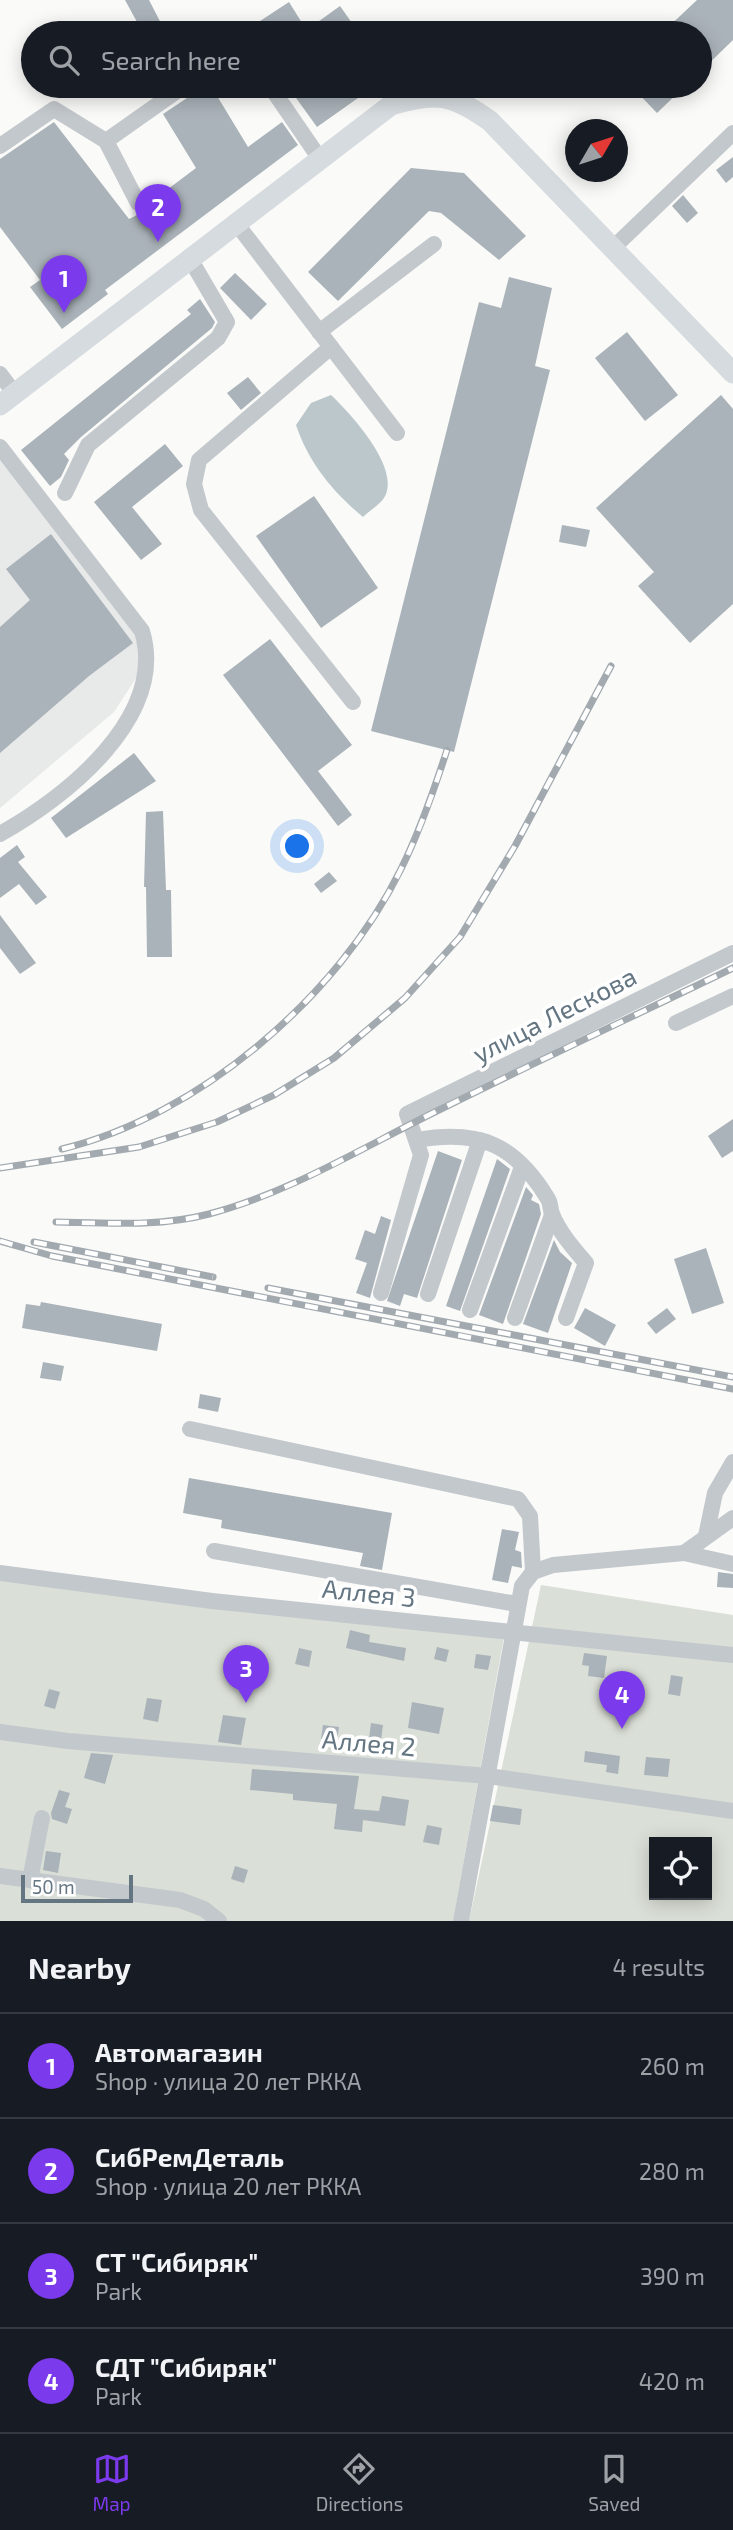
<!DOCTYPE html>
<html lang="en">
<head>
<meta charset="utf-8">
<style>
  body { margin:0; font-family:"Exo 2",sans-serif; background:#242831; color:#f1f3f6 }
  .controls { position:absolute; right:21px; bottom:21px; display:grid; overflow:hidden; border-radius:0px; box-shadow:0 4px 18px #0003 }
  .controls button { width:63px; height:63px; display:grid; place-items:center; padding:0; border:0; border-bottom:2px solid #363941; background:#171b24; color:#f1f3f6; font:35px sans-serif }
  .compass { position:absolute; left:565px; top:119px; width:63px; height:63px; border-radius:50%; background:#171b24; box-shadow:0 4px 18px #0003; rotate:51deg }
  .scale { position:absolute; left:21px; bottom:18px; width:112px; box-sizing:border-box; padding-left:7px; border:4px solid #657683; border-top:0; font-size:19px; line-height:24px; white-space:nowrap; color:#657683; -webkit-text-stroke:5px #fff; paint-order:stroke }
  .you { position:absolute; left:298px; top:847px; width:24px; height:24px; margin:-18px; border:5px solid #fff; border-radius:50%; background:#1a73e8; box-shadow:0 0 0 10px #1a73e833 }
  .badge { display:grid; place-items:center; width:46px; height:46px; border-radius:50%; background:#7c3aed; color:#fff; font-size:23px; font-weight:700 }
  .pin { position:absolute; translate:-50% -58px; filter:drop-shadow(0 2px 4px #0008) }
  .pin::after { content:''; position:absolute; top:37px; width:24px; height:21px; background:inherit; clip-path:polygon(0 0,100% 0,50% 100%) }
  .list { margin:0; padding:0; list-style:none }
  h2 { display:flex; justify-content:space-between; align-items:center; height:91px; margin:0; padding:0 28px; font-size:30px }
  h2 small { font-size:23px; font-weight:400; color:#9ea1a6 }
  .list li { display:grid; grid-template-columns:46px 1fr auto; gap:21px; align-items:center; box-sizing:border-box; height:105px; padding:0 28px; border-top:2px solid #363941 }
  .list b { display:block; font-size:26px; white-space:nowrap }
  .list p { margin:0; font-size:23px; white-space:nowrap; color:#9ea1a6 }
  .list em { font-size:23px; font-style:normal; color:#9ea1a6 }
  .icon { flex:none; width:38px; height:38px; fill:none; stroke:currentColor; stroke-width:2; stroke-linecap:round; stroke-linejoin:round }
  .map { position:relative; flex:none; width:733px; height:1921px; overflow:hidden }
  .search { position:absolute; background:#171b24; box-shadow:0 4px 18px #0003; left:21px; right:21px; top:21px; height:77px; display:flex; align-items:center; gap:18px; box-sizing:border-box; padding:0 24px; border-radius:38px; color:#9ea1a6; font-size:26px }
  .sheet { height:511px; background:#171b24 }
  nav { display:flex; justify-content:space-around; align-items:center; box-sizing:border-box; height:98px; border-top:2px solid #363941; background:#171b24; font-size:19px; color:#9ea1a6 }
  nav a { display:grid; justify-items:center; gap:4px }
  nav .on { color:#7c3aed }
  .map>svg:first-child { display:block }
  .built { fill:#e8e9e9 }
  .green { fill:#dadfd7; fill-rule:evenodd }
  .water { fill:#bbc7cb }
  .building { fill:#aab3b9 }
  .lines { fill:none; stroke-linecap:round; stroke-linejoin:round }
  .minor { stroke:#c3c8cc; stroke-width:16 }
  .major { stroke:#d6dbdf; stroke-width:21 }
  .rail-casing { stroke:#a2aab0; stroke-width:7 }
  .rail { stroke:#fff; stroke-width:4.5; stroke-dasharray:13; stroke-linecap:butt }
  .labels { text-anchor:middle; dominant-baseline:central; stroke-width:7; stroke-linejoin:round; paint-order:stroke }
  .street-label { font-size:26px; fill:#657683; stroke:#fff }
</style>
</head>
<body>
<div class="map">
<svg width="733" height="1921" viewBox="0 0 733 1921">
  <rect width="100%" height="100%" fill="#fafaf8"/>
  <path class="built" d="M0,460L135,631L142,647L138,675L114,712L0,808Z"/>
  <g class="green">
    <path d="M0,1580L504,1637L453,1921H0Z"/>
    <path d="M541,1585L733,1615V1921H469ZM654,1842H707V1895H654Z"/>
  </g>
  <path class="water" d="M331,395C351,414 402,469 384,498C379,505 369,511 363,517C332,491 309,463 296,425L311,403Z"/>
  <g class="building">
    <path d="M125,0H149L166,33H143Z"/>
    <path d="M697,0H733V40L700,72V33H662Z"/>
    <path d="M289,2L304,26L293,33H264L257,23Z"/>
    <path d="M340,6L359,33H322L315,24Z"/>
    <path d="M205,86H211L248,147L282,122L298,145L105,290L108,294L62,329L30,287L40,280L0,227V159L54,122L129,219L143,212L148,204L196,168L163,114Z"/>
    <path d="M299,86H375L317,127L291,91Z"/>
    <path d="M631,86H685L657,113Z"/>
    <path d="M733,157V177L726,183L716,170Z"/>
    <path d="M411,168L464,173L526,236L499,260L441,213L429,211L338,301L308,272Z"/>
    <path d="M683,195L698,213L687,223L672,206Z"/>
    <path d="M235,273L267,304L251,320L220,288Z"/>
    <path d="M509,277L552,288L535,366L550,370L454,752L371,731L479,302L501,308Z"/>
    <path d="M200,299L215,322L212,328L81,437L64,454L69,460L61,477L50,486L21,450L191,314L187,310Z"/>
    <path d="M627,332L678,395L645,421L595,358Z"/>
    <path d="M248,377L261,393L241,410L227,393Z"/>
    <path d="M721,395L733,409V604L690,643L638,586L654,572L596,508Z"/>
    <path d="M165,444L183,466L132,507L162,544L141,560L94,502Z"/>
    <path d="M314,496L378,588L321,628L256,536Z"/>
    <path d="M562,525L590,530L586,547L559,542Z"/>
    <path d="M51,534L133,643L89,676L0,753V627L30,600L6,569Z"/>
    <path d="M270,639L352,745L318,771L352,815L338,826L223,675Z"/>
    <path d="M134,753L156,781L66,838L51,818Z"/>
    <path d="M163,811L166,890H171L172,957H147L146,887H144L146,812Z"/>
    <path d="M17,845L25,857L18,862L47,897L36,905L19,884L0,898V858Z"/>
    <path d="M329,872L337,881L321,893L314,884Z"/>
    <path d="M0,915L36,963L20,974L0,948Z"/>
    <path d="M733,1119V1151L722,1158L708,1136Z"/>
    <path d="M438,1151L462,1160L417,1298L404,1294L400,1306L387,1301Z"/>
    <path d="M497,1159L510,1169L460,1311L446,1306Z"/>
    <path d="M526,1187L533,1195L531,1200L539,1204L541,1214L503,1324L479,1315Z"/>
    <path d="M381,1216L391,1220L370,1298L356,1293L367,1263L355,1259L365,1230L375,1234Z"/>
    <path d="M554,1240L560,1252L572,1263L548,1333L523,1324Z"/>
    <path d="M706,1248L724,1303L692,1314L674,1259Z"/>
    <path d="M41,1302L162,1324L157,1351L22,1328L26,1304L40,1306Z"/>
    <path d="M585,1308L616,1325L605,1346L574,1328Z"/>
    <path d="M667,1308L676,1319L656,1334L647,1323Z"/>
    <path d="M43,1362L64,1366L61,1381L40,1378Z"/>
    <path d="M200,1394L221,1398L218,1412L198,1408Z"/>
    <path d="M189,1478L392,1513L382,1570L360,1566L363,1553L221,1528L222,1520L183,1513Z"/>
    <path d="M502,1529L519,1532L515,1550L521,1552L522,1568L512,1566L508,1583L492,1580Z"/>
    <path d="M718,1572L733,1574V1588L717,1587Z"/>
    <path d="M350,1630L370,1635L369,1642L406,1648L404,1661L346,1648Z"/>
    <path d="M437,1647L449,1650L446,1662L434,1659Z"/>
    <path d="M299,1648L312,1651L309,1667L295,1664Z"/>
    <path d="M584,1653L607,1656L604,1678L588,1676L589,1666L582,1665Z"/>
    <path d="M476,1654L491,1656L488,1670L474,1668Z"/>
    <path d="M671,1675L683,1677L680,1696L668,1694Z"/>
    <path d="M49,1689L60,1692L55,1709L44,1706Z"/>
    <path d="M147,1698L162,1700L158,1722L143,1719Z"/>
    <path d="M412,1702L444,1708L439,1734L408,1728Z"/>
    <path d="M223,1715L246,1718L241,1745L218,1742Z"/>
    <path d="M371,1723L383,1725L381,1740L369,1739Z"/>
    <path d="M323,1725L339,1727L337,1741L321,1739Z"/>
    <path d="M585,1751L620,1756L618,1774L606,1772L607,1765L584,1762Z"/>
    <path d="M91,1753L113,1755L105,1784L84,1778Z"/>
    <path d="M646,1757L670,1759L668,1777L644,1775Z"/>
    <path d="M252,1769L359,1776L354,1809L379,1811L382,1796L409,1800L405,1826L363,1820L362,1832L334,1829L337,1804L293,1800V1794L250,1790Z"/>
    <path d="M59,1790L70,1793L65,1807L72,1809L67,1824L52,1819L51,1813Z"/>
    <path d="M493,1805L522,1809L520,1825L490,1821Z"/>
    <path d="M427,1825L442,1828L439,1845L423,1842Z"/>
    <path d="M46,1851L61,1853L58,1873L43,1870Z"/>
    <path d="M235,1866L248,1870L244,1883L231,1879Z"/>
  </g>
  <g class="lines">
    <g class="minor">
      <path d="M270,86L320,159"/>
      <path d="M0,146L54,109L106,141"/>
      <path d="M138,203L106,141L184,86"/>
      <path d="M236,223L397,433"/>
      <path d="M614,247L733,133"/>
      <path d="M319,332L434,244"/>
      <path d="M331,347L199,460L194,484L201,510L353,702"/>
      <path d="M0,374L15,394"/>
      <path d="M0,447L142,631C168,717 65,798 0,834"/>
      <path d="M65,493L88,445L218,338L227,322L189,257"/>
      <path d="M676,1023L733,996"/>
      <path d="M417,1140C479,1129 515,1144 548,1199C551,1204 550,1209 552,1214C559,1232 574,1249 586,1263L566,1318"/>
      <path d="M381,1293L421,1155L407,1114L733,953"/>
      <path d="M428,1294L480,1140"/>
      <path d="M470,1310L522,1167"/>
      <path d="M515,1318L552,1215"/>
      <path d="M190,1429L518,1499L530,1516L533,1572"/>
      <path d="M706,1536L715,1493L733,1462"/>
      <path d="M214,1551L517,1604"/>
      <path d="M684,1553L733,1564"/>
      <path d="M0,1573L212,1601L733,1655"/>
      <path d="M0,1732L68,1741L488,1776L733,1811"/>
      <path d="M0,1876L180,1900L204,1909L219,1921"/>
      <path d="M30,1880L42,1818"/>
      <path d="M461,1921L522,1586L533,1572L553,1565L684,1553L733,1518"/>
    </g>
    <path class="major" d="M0,405L391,105C436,91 452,94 490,121L733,373"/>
    <g class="rail-casing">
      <g id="rail">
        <path d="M62,1149C199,1116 339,996 401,869C420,831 434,790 447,750"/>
        <path d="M0,1168L139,1147L217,1122L274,1095L334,1058L405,998L460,937L515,846L611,666"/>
        <path d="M56,1222C106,1223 160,1227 209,1214C292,1192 365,1146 441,1109C538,1061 636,1015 733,968"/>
        <path d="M0,1241L52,1256L733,1389"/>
        <path d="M34,1242L213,1277"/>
        <path d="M268,1288L733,1377"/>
      </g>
    </g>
    <use href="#rail" class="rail"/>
  </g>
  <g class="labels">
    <g class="street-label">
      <text transform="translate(554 1014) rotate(-27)">улица Лескова</text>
      <text transform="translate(369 1592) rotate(6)">Аллея 3</text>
      <text transform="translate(369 1742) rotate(5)">Аллея 2</text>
    </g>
  </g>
</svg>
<div class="controls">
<button><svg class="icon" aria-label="locate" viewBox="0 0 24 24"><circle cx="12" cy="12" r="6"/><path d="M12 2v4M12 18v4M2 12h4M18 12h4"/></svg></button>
</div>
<svg class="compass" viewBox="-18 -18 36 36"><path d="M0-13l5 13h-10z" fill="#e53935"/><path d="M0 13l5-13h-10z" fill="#9ea1a6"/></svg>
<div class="scale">50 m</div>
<div class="you"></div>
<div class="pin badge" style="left:64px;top:313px">1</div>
<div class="pin badge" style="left:158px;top:242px">2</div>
<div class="pin badge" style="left:246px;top:1703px">3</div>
<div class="pin badge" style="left:622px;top:1729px">4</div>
<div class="search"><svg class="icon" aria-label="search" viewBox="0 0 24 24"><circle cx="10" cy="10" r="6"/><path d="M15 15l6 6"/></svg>Search here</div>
</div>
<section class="sheet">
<h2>Nearby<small>4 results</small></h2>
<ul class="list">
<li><span class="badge">1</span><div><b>Автомагазин</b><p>Shop · улица 20 лет РККА</p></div><em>260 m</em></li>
<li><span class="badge">2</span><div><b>СибРемДеталь</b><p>Shop · улица 20 лет РККА</p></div><em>280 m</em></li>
<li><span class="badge">3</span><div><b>СТ &quot;Сибиряк&quot;</b><p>Park</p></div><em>390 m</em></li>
<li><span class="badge">4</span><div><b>СДТ &quot;Сибиряк&quot;</b><p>Park</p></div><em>420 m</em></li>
</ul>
</section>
<nav>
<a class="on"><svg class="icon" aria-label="map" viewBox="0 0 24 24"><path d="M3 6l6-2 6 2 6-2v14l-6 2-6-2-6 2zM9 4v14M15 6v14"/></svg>Map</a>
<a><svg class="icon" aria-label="directions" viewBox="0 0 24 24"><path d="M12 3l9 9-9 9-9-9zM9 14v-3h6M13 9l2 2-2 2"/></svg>Directions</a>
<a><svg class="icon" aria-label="saved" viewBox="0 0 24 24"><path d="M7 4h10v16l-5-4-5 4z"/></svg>Saved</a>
</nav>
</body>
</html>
